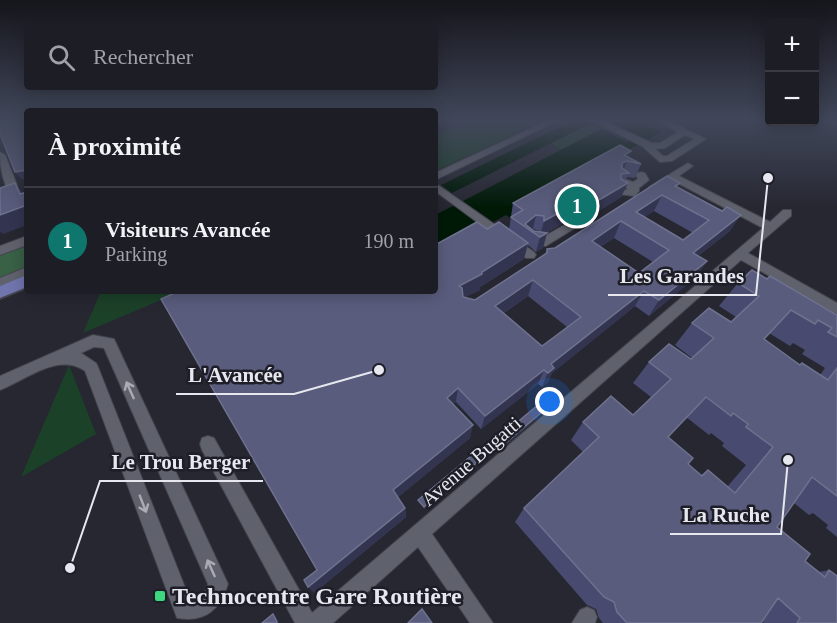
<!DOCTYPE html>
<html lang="fr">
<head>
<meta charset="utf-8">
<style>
  body { margin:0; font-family:"Times New Roman",serif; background:#292a32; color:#f1f3f6 }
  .controls { position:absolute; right:18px; top:18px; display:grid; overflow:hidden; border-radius:6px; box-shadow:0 3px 15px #0003 }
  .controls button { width:54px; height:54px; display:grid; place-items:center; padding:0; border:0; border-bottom:2px solid #3a3b42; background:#1c1d25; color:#f1f3f6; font:30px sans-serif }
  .you { position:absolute; left:550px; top:402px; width:21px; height:21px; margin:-15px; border:4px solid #fff; border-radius:50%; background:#1a73e8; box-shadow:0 0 0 9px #1a73e833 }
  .badge { display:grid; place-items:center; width:39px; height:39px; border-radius:50%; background:#0f766e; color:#fff; font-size:20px; font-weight:700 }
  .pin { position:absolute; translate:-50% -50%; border:3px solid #fff; box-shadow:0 2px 6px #0006 }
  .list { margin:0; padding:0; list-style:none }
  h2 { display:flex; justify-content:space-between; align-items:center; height:78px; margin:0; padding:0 24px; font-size:26px }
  h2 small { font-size:20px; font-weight:400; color:#a0a2a7 }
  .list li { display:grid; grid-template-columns:39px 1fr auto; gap:18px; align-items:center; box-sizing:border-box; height:108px; padding:0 24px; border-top:2px solid #3a3b42 }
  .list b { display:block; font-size:22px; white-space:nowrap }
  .list p { margin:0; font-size:20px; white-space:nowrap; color:#a0a2a7 }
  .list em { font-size:20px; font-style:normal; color:#a0a2a7 }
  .icon { flex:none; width:33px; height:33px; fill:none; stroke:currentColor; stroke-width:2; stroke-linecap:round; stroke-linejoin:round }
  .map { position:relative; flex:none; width:837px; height:623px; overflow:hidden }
  .search { position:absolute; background:#1c1d25; box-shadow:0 3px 15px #0003; left:24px; top:24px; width:414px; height:66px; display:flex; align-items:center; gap:15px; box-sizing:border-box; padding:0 21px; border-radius:6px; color:#a0a2a7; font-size:22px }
  .panel { position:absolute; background:#1c1d25; box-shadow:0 3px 15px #0003; left:24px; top:108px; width:414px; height:186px; border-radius:6px }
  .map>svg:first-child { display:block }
  .green { fill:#1c4129 }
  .forest { fill:#396146 }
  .water { fill:#001907 }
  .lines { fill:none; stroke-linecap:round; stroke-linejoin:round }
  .minor-casing { stroke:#43444c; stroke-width:2 }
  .major-casing { stroke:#43444c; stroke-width:4 }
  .minor { fill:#5f616c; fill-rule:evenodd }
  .major { fill:#7075ae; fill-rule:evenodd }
  .wall { fill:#484b6f; fill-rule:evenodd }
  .shaded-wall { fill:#333550 }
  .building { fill:#595c7c; stroke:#6f728e; stroke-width:1.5; fill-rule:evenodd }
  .oneway { stroke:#aaabb4 }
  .poi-dot { fill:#3cd77e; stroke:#1d1e27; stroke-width:2 }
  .labels { text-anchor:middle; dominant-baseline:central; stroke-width:5; stroke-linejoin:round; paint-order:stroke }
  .street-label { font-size:20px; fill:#e7e8ef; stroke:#1d1e27 }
  .near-poi-label { font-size:24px; font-weight:bold; fill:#e7e8ef; stroke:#1d1e27; text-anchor:start }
  .leader { fill:none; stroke:#e7e8ef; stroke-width:2 }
  .callout-dot { fill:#e7e8ef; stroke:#1d1e27; stroke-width:2 }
  .callout-label { font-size:21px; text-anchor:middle; font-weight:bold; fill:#e7e8ef; stroke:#1d1e27; stroke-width:5; stroke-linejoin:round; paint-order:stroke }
</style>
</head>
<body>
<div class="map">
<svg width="837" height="623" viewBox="0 0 837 623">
  <rect width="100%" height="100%" fill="#262731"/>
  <g class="green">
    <path d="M473,120H544L435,171V136Z"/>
    <path d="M591,123L601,129L561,150L551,143Z"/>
    <path d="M101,291H182L83,333Z"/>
    <path d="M69,365L96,434L21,477Z"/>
  </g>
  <path class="forest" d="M27,243V270L0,281V253Z"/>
  <g class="water">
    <path d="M574,120L593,122L452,193L441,185Z"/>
    <path d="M618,120H635L661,132L644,142L635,137L637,135L612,123Z"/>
    <path d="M601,129L627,142L630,140L639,144L510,218L506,215L493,222L463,201Z"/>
    <path d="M455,205L485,227L435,261V215Z"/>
  </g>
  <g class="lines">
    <g class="minor-casing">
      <g id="minor">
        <path d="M549,120H559L435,180V173Z"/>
        <path d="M591,120H601L652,143H660L678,132L656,120H666L706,139L672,161L660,162L642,146ZM685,135L694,139L667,156H663L655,149L665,148Z"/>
        <path d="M829,120H837V124L830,122Z"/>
        <path d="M0,152L5,155L21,195L20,197L16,198C3,192 0,165 0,152Z"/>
        <path d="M688,163L693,166L679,176L770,222L783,210H791V216L748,253L837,303V314L741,260L432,534L493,623H470L418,547L333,623H295L202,450L200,444L202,438L208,436L214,438L312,613L763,228L672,180L654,190L649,187Z"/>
        <path d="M641,172L645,173L649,180L639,188V191L635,196L617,194V190H627L626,187L618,183V179L622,178L633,182L638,179L636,175L637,173Z"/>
        <path d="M435,183L534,252L536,255L534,258H526L435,191Z"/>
        <path d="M571,221L575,222V228L546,246L529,245L525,238L531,234L540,239Z"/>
        <path d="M27,236V245L0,255V246Z"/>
        <path d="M27,267V277L0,288V278Z"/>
        <path d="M93,335L114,339L228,584C220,609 206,623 177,618L85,371C58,352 26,380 0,390V376ZM94,347L104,348L208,584C204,595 202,600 190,600L98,367L96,363L81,353Z"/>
        <path d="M587,607L594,610L597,617L595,623H572L580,610Z"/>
      </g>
    </g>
    <g class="major-casing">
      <g id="major">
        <path d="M435,120H443L435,124Z"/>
        <path d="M27,275V287L0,298V286Z"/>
      </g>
    </g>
    <use href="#minor" class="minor"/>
    <use href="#major" class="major"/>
  </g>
  <g class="wall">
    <path d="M628,157L641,164L635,178L627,177L625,181L628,183L621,197L577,225V221L570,219L546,233H547L543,248L536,252L528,245L524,259L480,287V290L465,297L475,300L545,254L547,249L555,248L680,183L677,187L730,231L698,256L707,261L696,277L649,316L635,306L552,373L548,382L542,387L538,384L481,429L456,402L453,404L470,438L398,497L405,508L406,517L314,593L317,570L435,291L487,229L509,230L513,203ZM654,211L693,233L683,240L644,217ZM533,229L540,231V232L534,231L532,230ZM614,238L653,262L639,273L600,247ZM528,296L567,327L542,346L504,313Z"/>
    <path d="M767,279L837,315V537L826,528L828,525L813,513L809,515L794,503L777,527L805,561L819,572L829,570L837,623H764L762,621L761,623H603L599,618L596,609L587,605L515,522L524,508L583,452L571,440L583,422L633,415L651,397L633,383L649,362L691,359L692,358L675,345L692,323L731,322L736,317L719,306L738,283ZM769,333L790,346L793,343L805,350L802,354L825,368L820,375L800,365L764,339ZM686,417L709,435L711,433L724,443L722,446L746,465L727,487L708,470L701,475L688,464L668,437Z"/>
    <path d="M556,400L555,403L501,449L495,443L496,440Z"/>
  </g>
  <g class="shaded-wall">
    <path d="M631,151L622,174L616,178L624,155Z"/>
    <path d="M27,170V179H21L15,172Z"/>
    <path d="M15,183L27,198L20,194Z"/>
    <path d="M628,183L621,197L577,225L582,210Z"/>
    <path d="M662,195L654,211L630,227L636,212Z"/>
    <path d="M575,204L570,219L540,236L544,221Z"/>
    <path d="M27,205V225L3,234L0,231V215Z"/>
    <path d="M536,215L533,229L531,230L525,224Z"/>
    <path d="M741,215L730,231L683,268L693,253Z"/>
    <path d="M621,221L614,238L586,257L592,241Z"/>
    <path d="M547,233L543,248L536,252L540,237Z"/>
    <path d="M528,243L524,259L480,287V290L457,301L459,286Z"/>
    <path d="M707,261L696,277L649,316L659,300Z"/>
    <path d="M533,280L528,296L492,321L495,306Z"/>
    <path d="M644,291L635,306L552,373L548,382L542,387L551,364Z"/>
    <path d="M544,370L538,384L481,429L485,416Z"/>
    <path d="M458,388L456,402L446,411L447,398Z"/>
    <path d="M556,400L555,403L501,449L502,446Z"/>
    <path d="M473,425L470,438L395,500L393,490Z"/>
    <path d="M488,453L487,456L424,509V507Z"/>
    <path d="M405,508L406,517L314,593L308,587Z"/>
    <path d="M273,614L275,615L279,623H276Z"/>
  </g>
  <g class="building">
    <path d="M0,120H23L27,128V170L15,172L0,134Z"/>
    <path d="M620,145L631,151L624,155L641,164L627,161L622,163V168L629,173L621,174V179L628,183L582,210V206L575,204L544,221V216L536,215L525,224L534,231L547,233L540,237L511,217L523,210L513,203Z"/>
    <path d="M667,176L680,183L675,186L722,211L727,207L741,215L693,253L707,261L659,300L644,291L551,364L554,368L548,373L544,370L485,416L458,388L447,398L473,425L393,490L405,508L308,587L304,580L317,570L161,299L179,291H435V245L477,222L487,229L499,222L528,243L482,272V274L459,286L462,288L463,297L475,300L547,253V249L555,248ZM662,195L709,220L683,240L636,212ZM621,221L669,250L639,273L592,241ZM533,280L581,317L542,346L495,306Z"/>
    <path d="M15,183L20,194L27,192V205L0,215V188Z"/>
    <path d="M752,270L767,279L770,276L837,315V337L828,332L832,328L818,320L815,324L791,310L764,339L800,365L802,363L828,380L837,368V496L812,477L777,527L810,554L805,561L825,577L829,570L837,576V623H797L800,618L778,598L761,623H627L617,612L614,602L604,597L524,508L599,437L583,422L611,396L633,415L671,379L649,362L669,344L691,359L714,338L692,323L709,308L731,322L759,296L738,283ZM706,397L731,416L733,413L748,424L746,427L773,447L735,493L708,470L702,476L688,464L693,458L668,437Z"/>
    <path d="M550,395L556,400L502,446L496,440Z"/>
    <path d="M482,447L488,453L424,507L418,500Z"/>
    <path d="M422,609L432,623H408Z"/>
    <path d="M273,614L277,622L276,623H262Z"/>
  </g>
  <defs><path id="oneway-shaft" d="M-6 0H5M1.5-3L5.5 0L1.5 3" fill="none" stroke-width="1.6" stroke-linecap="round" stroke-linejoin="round" transform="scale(1.5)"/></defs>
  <g class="oneway">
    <use href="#oneway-shaft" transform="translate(130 390) rotate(-114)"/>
    <use href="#oneway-shaft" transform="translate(143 504) rotate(69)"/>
    <use href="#oneway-shaft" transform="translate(211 568) rotate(-114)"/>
  </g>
  <linearGradient id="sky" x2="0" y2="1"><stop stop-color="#15151b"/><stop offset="0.58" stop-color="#41475a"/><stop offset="1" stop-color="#41475a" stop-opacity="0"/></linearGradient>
  <rect width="837" height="207" fill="url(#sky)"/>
  <rect class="poi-dot" x="154" y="590" width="12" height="12" rx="3"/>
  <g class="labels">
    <g class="street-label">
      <text transform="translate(471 461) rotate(-41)">Avenue Bugatti</text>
    </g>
    <g class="near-poi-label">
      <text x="172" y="596">Technocentre Gare Routière</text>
    </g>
  </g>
  <path class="leader" d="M768 178L756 295H608M379 370L294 394H176M70 568L100 481H263M788 460L781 534H670"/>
  <g class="callout-dot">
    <circle cx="768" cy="178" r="6"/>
    <circle cx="379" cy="370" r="6"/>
    <circle cx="70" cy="568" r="6"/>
    <circle cx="788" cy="460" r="6"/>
  </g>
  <g class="callout-label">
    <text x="682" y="283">Les Garandes</text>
    <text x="235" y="382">L'Avancée</text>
    <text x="181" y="469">Le Trou Berger</text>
    <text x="726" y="522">La Ruche</text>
  </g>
</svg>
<div class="controls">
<button>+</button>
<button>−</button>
</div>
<div class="you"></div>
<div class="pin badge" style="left:577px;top:206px">1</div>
<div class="search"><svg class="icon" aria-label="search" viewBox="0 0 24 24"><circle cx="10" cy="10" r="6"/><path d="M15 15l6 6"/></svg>Rechercher</div>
<section class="panel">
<h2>À proximité<small></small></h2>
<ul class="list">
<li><span class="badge">1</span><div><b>Visiteurs Avancée</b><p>Parking</p></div><em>190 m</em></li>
</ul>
</section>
</div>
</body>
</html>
